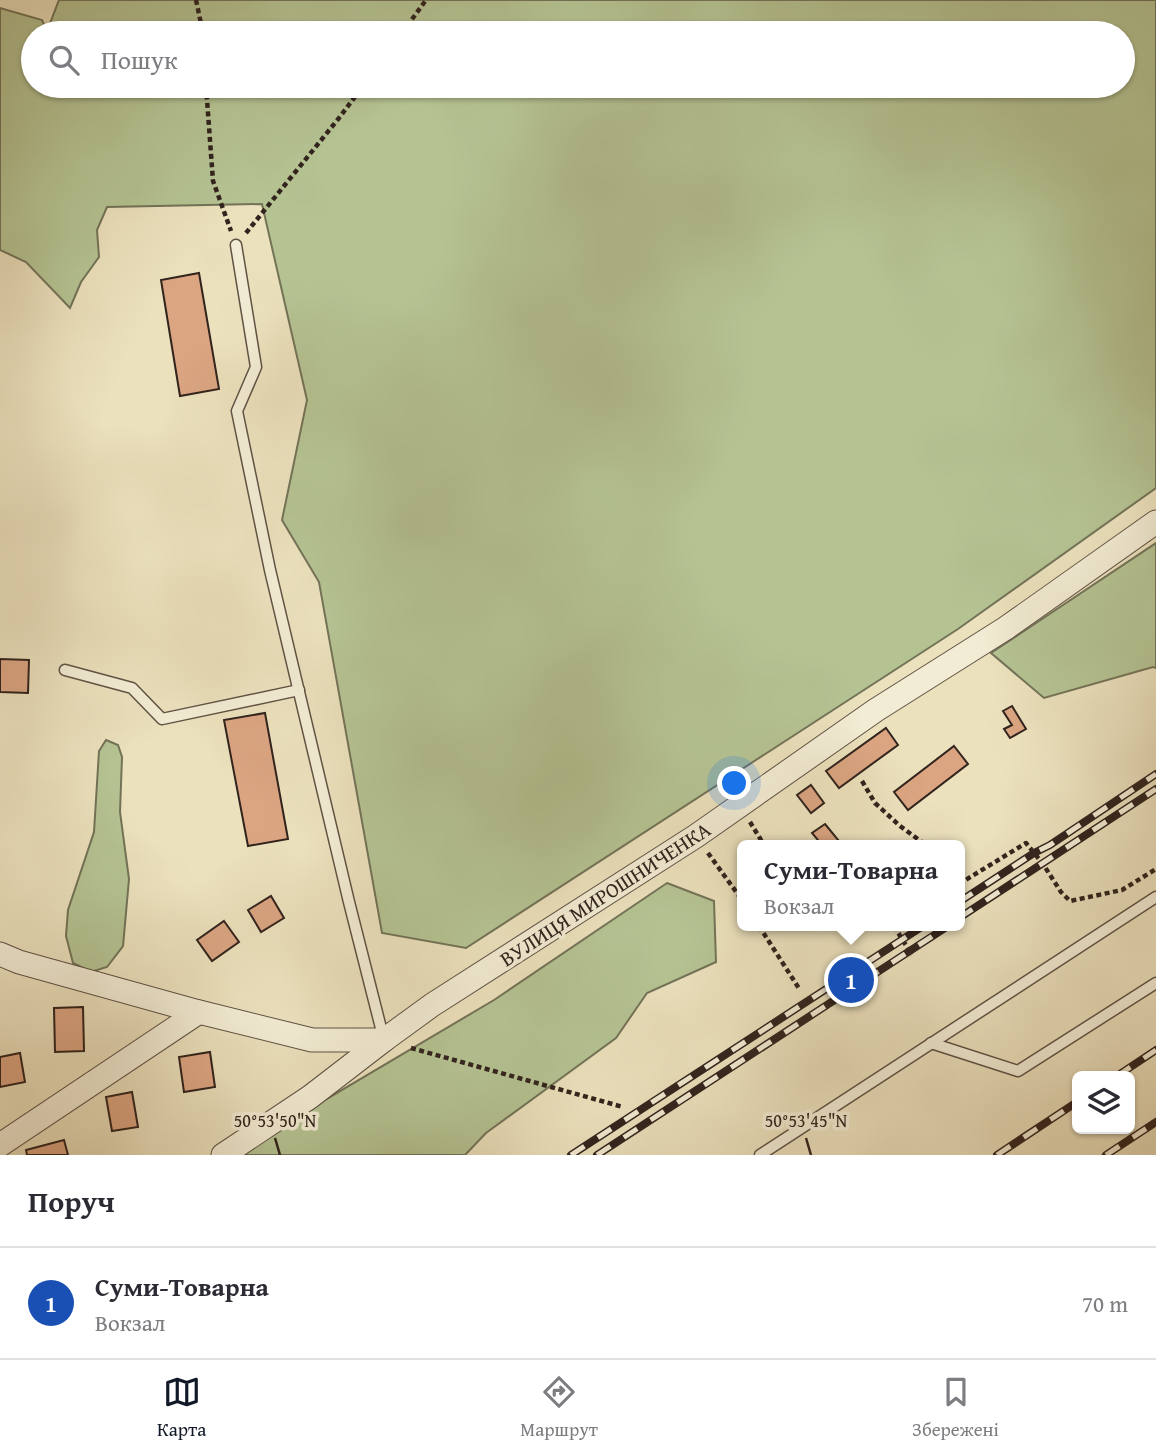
<!DOCTYPE html>
<html lang="uk">
<head>
<meta charset="utf-8">
<style>
  body { margin:0; font-family:"Gentium Book Plus",serif; background:#f7f7f7; color:#2b2b33 }
  .controls { position:absolute; right:21px; bottom:21px; display:grid; overflow:hidden; border-radius:10px; box-shadow:0 2px 5px #0004 }
  .controls button { width:63px; height:63px; display:grid; place-items:center; padding:0; border:0; border-bottom:2px solid #e1e1e2; background:#fff; color:#2b2b33; font:35px sans-serif }
  .you { position:absolute; left:735px; top:784px; width:24px; height:24px; margin:-18px; border:5px solid #fff; border-radius:50%; background:#1a73e8; box-shadow:0 0 0 10px #1a73e833 }
  .badge { display:grid; place-items:center; width:46px; height:46px; border-radius:50%; background:#111827; color:#fff; font-size:23px; font-weight:700 }
  .pin { position:absolute; translate:-50% -50%; border:4px solid #fff; box-shadow:0 2px 7px #0006 }
  .popup { position:absolute; left:737px; top:840px; width:228px; height:91px; box-sizing:border-box; display:grid; place-content:center; border-radius:10px; background:#fff; filter:drop-shadow(0 2px 5px #0005); font-size:23px; white-space:nowrap; color:#7c7c81 }
  .popup b { font-size:26px; color:#2b2b33 }
  .popup::after { content:''; position:absolute; left:50%; top:100%; margin-left:-14px; border:14px solid transparent; border-top-color:#fff }
  .list { margin:0; padding:0; list-style:none }
  h2 { display:flex; justify-content:space-between; align-items:center; height:91px; margin:0; padding:0 28px; font-size:30px }
  h2 small { font-size:23px; font-weight:400; color:#7c7c81 }
  .list li { display:grid; grid-template-columns:46px 1fr auto; gap:21px; align-items:center; box-sizing:border-box; height:112px; padding:0 28px; border-top:2px solid #e1e1e2 }
  .list b { display:block; font-size:26px; white-space:nowrap }
  .list p { margin:0; font-size:23px; white-space:nowrap; color:#7c7c81 }
  .list em { font-size:23px; font-style:normal; color:#7c7c81 }
  .icon { flex:none; width:38px; height:38px; fill:none; stroke:currentColor; stroke-width:2; stroke-linecap:round; stroke-linejoin:round }
  .map { position:relative; flex:none; width:1156px; height:1155px; overflow:hidden }
  .search { position:absolute; background:#fff; box-shadow:0 2px 5px #0004; left:21px; right:21px; top:21px; height:77px; display:flex; align-items:center; gap:18px; box-sizing:border-box; padding:0 24px; border-radius:38px; color:#7c7c81; font-size:26px }
  .sheet { height:203px; background:#fff }
  nav { display:flex; justify-content:space-around; align-items:center; box-sizing:border-box; height:98px; border-top:2px solid #e1e1e2; background:#fff; font-size:19px; color:#7c7c81 }
  nav a { display:grid; justify-items:center; gap:4px }
  nav .on { color:#111827 }
  .map>svg:first-child { display:block }
  .green { fill:#b5c393; stroke:#737358; stroke-width:2; fill-rule:evenodd }
  .building { fill:#dba582; stroke:#31231d; stroke-width:2 }
  .lines { fill:none; stroke-linecap:round; stroke-linejoin:round }
  .lane-casing { stroke:#605245; stroke-width:13 }
  .street-casing { stroke:#605245; stroke-width:25 }
  .path { stroke:#31231d; stroke-width:4.5; stroke-dasharray:5 3.5; stroke-linecap:butt }
  .lane { stroke:#f2ecd4; stroke-width:10 }
  .street { stroke:#f2ecd4; stroke-width:23 }
  .rail-casing { stroke:#31231d; stroke-width:8 }
  .rail { stroke:#f2ecd4; stroke-width:5; stroke-dasharray:16; stroke-linecap:butt }
  .ticks { fill:none; stroke:#31231d; stroke-width:2.5 }
  .labels { text-anchor:middle; dominant-baseline:central; stroke-width:7; stroke-linejoin:round; paint-order:stroke }
  .street-label { font-size:21px; fill:#31231d; stroke:#f2ecd4 }
  .ticks-label { font-size:18px; text-anchor:middle; fill:#31231d; stroke:#f2ecd4; stroke-width:7; stroke-linejoin:round; paint-order:stroke }
</style>
</head>
<body>
<div class="map">
<svg width="1156" height="1155" viewBox="0 0 1156 1155">
  <rect width="100%" height="100%" fill="#ebe1bd"/>
  <filter id="stains"><feTurbulence type="fractalNoise" baseFrequency=".00286" numOctaves="4"/><feColorMatrix values="0 0 0 0 .2 0 0 0 0 .09 0 0 0 0 .02 0 0 0 .5 -.17"/></filter>
  <radialGradient id="worn" r=".72"><stop offset=".6" stop-color="#630" stop-opacity="0"/><stop offset="1" stop-color="#630" stop-opacity=".3"/></radialGradient>
  <g class="green">
    <path d="M59,0H1156V488L958,629L466,948L382,933L319,582L282,520L307,400L262,204L107,207L97,230L99,257L81,282L70,308L26,262L0,250V8L42,20L47,31ZM1123,33V86H33V33Z"/>
    <path d="M1156,543V668L1153,667L1044,698L991,653Z"/>
    <path d="M106,740L118,745L122,757L120,812L129,879L123,946L107,967L91,972L73,963L66,936L68,910L94,832L99,751Z"/>
    <path d="M667,883L714,901L716,962L647,993L616,1038L486,1133L465,1155H232L494,1000Z"/>
  </g>
  <g class="building">
    <path d="M199,273L219,389L180,396L161,280Z"/>
    <path d="M0,659L29,660L28,693L0,692Z"/>
    <path d="M1012,706L1026,729L1010,738L1004,729L1012,725L1003,711Z"/>
    <path d="M265,713L288,839L248,846L224,720Z"/>
    <path d="M886,728L898,745L839,788L826,771Z"/>
    <path d="M954,746L968,764L908,810L894,792Z"/>
    <path d="M811,785L824,803L811,813L797,795Z"/>
    <path d="M825,824L839,841L834,845H822L812,833Z"/>
    <path d="M271,896L284,918L261,932L248,910Z"/>
    <path d="M224,921L239,942L212,961L197,940Z"/>
    <path d="M83,1007L84,1051L55,1052L54,1008Z"/>
    <path d="M210,1052L215,1087L184,1092L179,1057Z"/>
    <path d="M20,1053L25,1082L0,1087V1057Z"/>
    <path d="M132,1092L138,1127L112,1131L106,1097Z"/>
    <path d="M64,1140L68,1155H27L26,1150Z"/>
  </g>
  <g class="lines">
    <g class="lane-casing">
      <g id="lane">
        <path d="M236,245L256,367L237,411L270,570L349,902L384,1040"/>
        <path d="M65,670L132,688L162,719L299,690"/>
        <path d="M931,1043L1018,1071L1156,983"/>
        <path d="M760,1155L1156,897"/>
      </g>
    </g>
    <g class="street-casing">
      <g id="street">
        <path d="M0,954L19,962L199,1012L312,1040H384L432,1005L696,836L876,710L1006,628L1156,522"/>
        <path d="M0,1145L199,1012"/>
        <path d="M223,1155L310,1097L384,1040"/>
      </g>
    </g>
    <g class="path">
      <path d="M196,0L203,33"/>
      <path d="M402,33L426,0"/>
      <path d="M206,86L213,181L231,231"/>
      <path d="M246,233L339,118L363,86"/>
      <path d="M862,781L875,803L900,826L926,845"/>
      <path d="M750,822L764,845"/>
      <path d="M708,853L742,900"/>
      <path d="M959,884L1026,843L1043,864L1061,892L1070,901L1122,890L1156,869"/>
      <path d="M759,926L800,990"/>
      <path d="M894,926L912,955"/>
      <path d="M411,1048L623,1107"/>
    </g>
    <use href="#lane" class="lane"/>
    <use href="#street" class="street"/>
    <g class="rail-casing">
      <g id="rail">
        <path d="M959,902L1034,853L1050,845L1156,774"/>
        <path d="M959,918L1156,789"/>
        <path d="M1117,1076L1156,1050"/>
        <path d="M571,1155L923,926"/>
        <path d="M597,1155L948,926"/>
        <path d="M997,1155L1077,1102"/>
        <path d="M1106,1155L1156,1122"/>
      </g>
    </g>
    <use href="#rail" class="rail"/>
  </g>
  <path class="ticks" d="M275,1138L280,1155M806,1138L811,1155"/>
  <g class="labels">
    <g class="street-label">
      <text transform="translate(605 894) rotate(-33)">ВУЛИЦЯ МИРОШНИЧЕНКА</text>
    </g>
  </g>
  <g class="ticks-label">
    <text x="275" y="1127">50°53'50"N</text>
    <text x="806" y="1127">50°53'45"N</text>
  </g>
  <rect width="100%" height="100%" filter="url(#stains)"/>
  <rect width="100%" height="100%" fill="url(#worn)"/>
</svg>
<div class="controls">
<button><svg class="icon" aria-label="layers" viewBox="0 0 24 24"><path d="M12 4l9 5-9 5-9-5zM3 14l9 5 9-5"/></svg></button>
</div>
<div class="you"></div>
<div class="pin badge" style="left:851px;top:980px;background:#1a4fb4">1</div>
<div class="popup"><b>Суми-Товарна</b>Вокзал</div>
<div class="search"><svg class="icon" aria-label="search" viewBox="0 0 24 24"><circle cx="10" cy="10" r="6"/><path d="M15 15l6 6"/></svg>Пошук</div>
</div>
<section class="sheet">
<h2>Поруч<small></small></h2>
<ul class="list">
<li><span class="badge" style="background:#1a4fb4">1</span><div><b>Суми-Товарна</b><p>Вокзал</p></div><em>70 m</em></li>
</ul>
</section>
<nav>
<a class="on"><svg class="icon" aria-label="map" viewBox="0 0 24 24"><path d="M3 6l6-2 6 2 6-2v14l-6 2-6-2-6 2zM9 4v14M15 6v14"/></svg>Карта</a>
<a><svg class="icon" aria-label="directions" viewBox="0 0 24 24"><path d="M12 3l9 9-9 9-9-9zM9 14v-3h6M13 9l2 2-2 2"/></svg>Маршрут</a>
<a><svg class="icon" aria-label="saved" viewBox="0 0 24 24"><path d="M7 4h10v16l-5-4-5 4z"/></svg>Збережені</a>
</nav>
</body>
</html>
